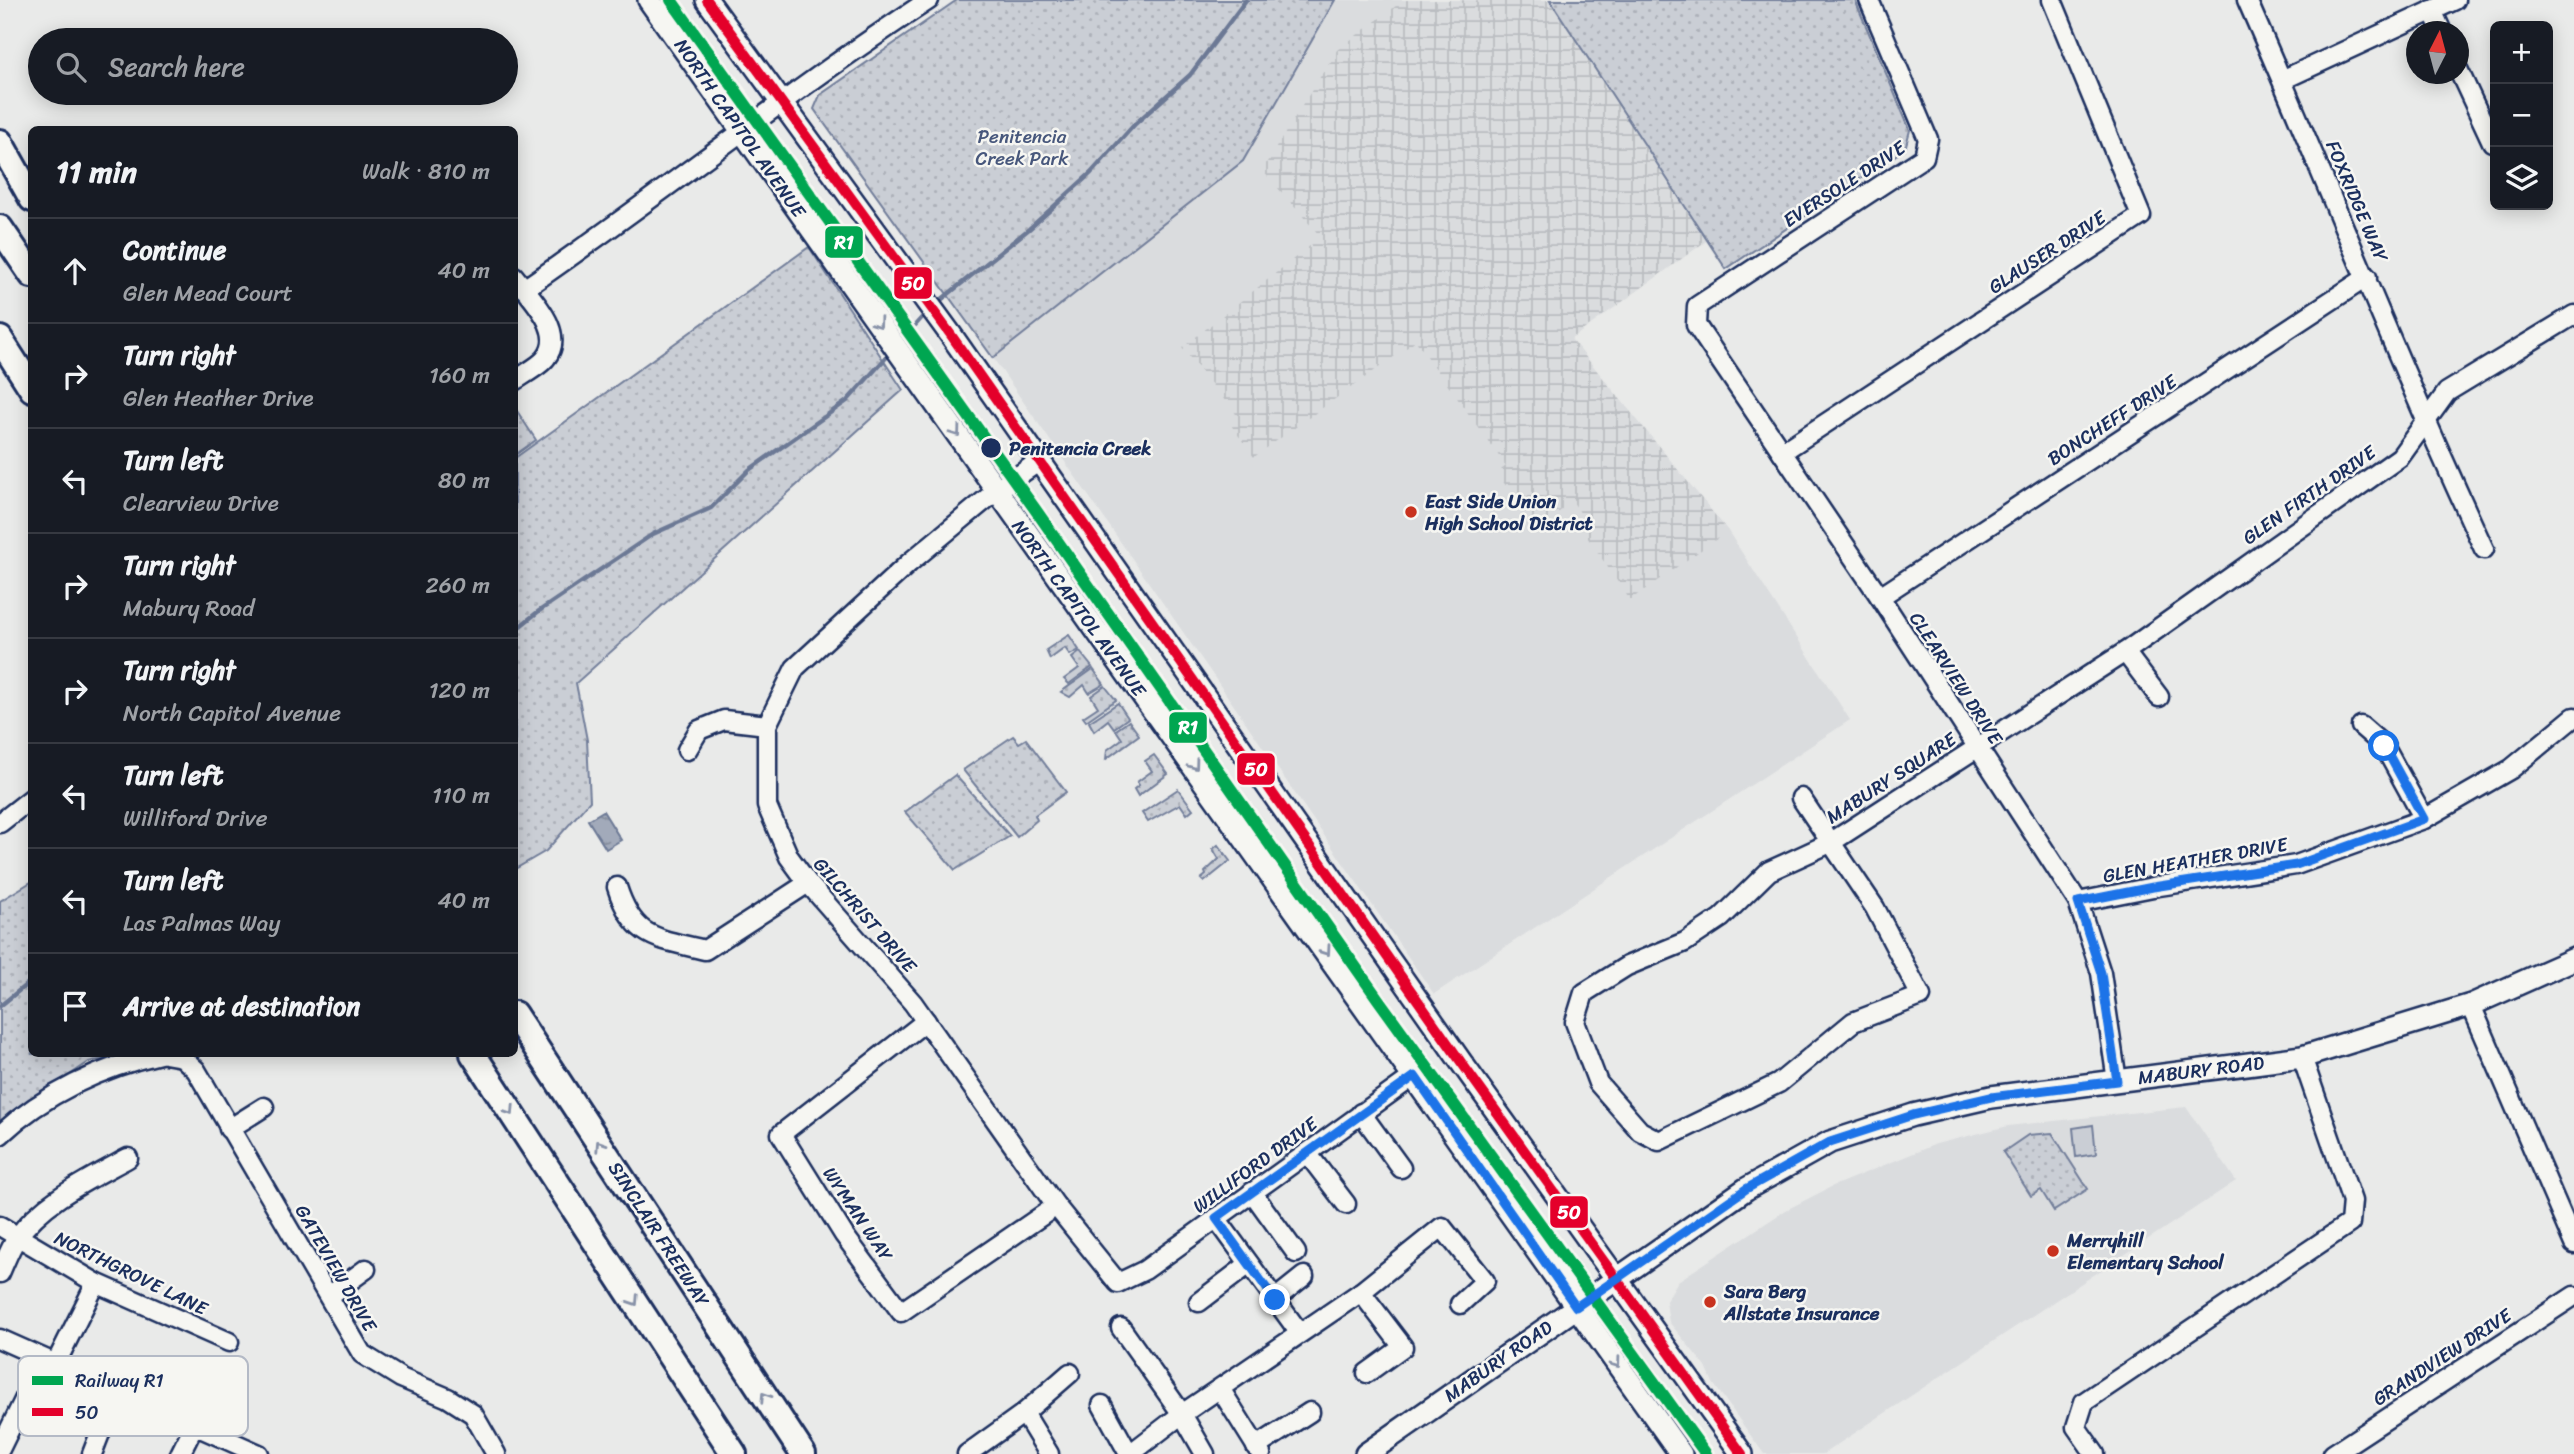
<!DOCTYPE html>
<html lang="en">
<head>
<meta charset="utf-8">
<style>
  body { margin:0; font-family:Sriracha,sans-serif; background:#242831; color:#f1f3f6 }
  .controls { position:absolute; right:21px; top:21px; display:grid; overflow:hidden; border-radius:10px; box-shadow:0 4px 18px #0003 }
  .controls button { width:63px; height:63px; display:grid; place-items:center; padding:0; border:0; border-bottom:2px solid #363941; background:#171b24; color:#f1f3f6; font:35px sans-serif }
  .compass { position:absolute; left:2406px; top:21px; width:63px; height:63px; border-radius:50%; background:#171b24; box-shadow:0 4px 18px #0003; rotate:6deg }
  .stop { position:absolute; width:21px; height:21px; margin:-16px; border:5px solid #1a73e8; border-radius:50%; background:#fff }
  .stop.end { background:#1a73e8; border-color:#fff; box-shadow:0 2px 7px #0008 }
  .list { margin:0; padding:0; list-style:none }
  h2 { display:flex; justify-content:space-between; align-items:center; height:91px; margin:0; padding:0 28px; font-size:30px }
  h2 small { font-size:23px; font-weight:400; color:#9ea1a6 }
  .list li { display:grid; grid-template-columns:46px 1fr auto; gap:21px; align-items:center; box-sizing:border-box; height:105px; padding:0 28px; border-top:2px solid #363941 }
  .list b { display:block; font-size:26px; white-space:nowrap }
  .list p { margin:0; font-size:23px; white-space:nowrap; color:#9ea1a6 }
  .list em { font-size:23px; font-style:normal; color:#9ea1a6 }
  .icon { flex:none; width:38px; height:38px; fill:none; stroke:currentColor; stroke-width:2; stroke-linecap:round; stroke-linejoin:round }
  .map { position:relative; flex:none; width:2574px; height:1454px; overflow:hidden }
  .search { position:absolute; background:#171b24; box-shadow:0 4px 18px #0003; left:28px; top:28px; width:490px; height:77px; display:flex; align-items:center; gap:18px; box-sizing:border-box; padding:0 24px; border-radius:38px; color:#9ea1a6; font-size:26px }
  .panel { position:absolute; background:#171b24; box-shadow:0 4px 18px #0003; left:28px; top:126px; width:490px; height:931px; border-radius:10px }
  .map>svg:first-child { display:block }
  .built { fill:#dadcde }
  .industrial { fill:url(#industrial-grid) }
  .grass { fill:url(#grass-dots); stroke:#727e9a; stroke-width:2 }
  .pitch { fill:#caced5; stroke:#727e9a; stroke-width:2 }
  .water { fill:url(#water-ripples); stroke:#6c7995; stroke-width:2 }
  .lines { fill:none; stroke-linecap:round; stroke-linejoin:round }
  .stream { stroke:#6c7995; stroke-width:4.5 }
  .minor-casing { stroke:#1b2f5e; stroke-width:23 }
  .major-casing { stroke:#1b2f5e; stroke-width:26 }
  .highway-casing { stroke:#1b2f5e; stroke-width:30 }
  .minor { stroke:#f6f6f2; stroke-width:18 }
  .major { stroke:#f6f6f2; stroke-width:21 }
  .highway { stroke:#f6f6f2; stroke-width:24 }
  .bus-1-casing { stroke:#f6f6f2; stroke-width:16 }
  .bus-1 { stroke:#e4002b; stroke-width:10 }
  .rail-1-casing { stroke:#f6f6f2; stroke-width:18 }
  .rail-1 { stroke:#00a651; stroke-width:12 }
  .oneway { stroke:#8892a8 }
  .route { stroke:#1a73e8; stroke-width:9 }
  .stop-dot { fill:#1b2f5e; stroke:#f6f6f2; stroke-width:2.5 }
  .poi-dot { fill:#c8321e; stroke:#f6f6f2; stroke-width:2.5 }
  .labels { text-anchor:middle; dominant-baseline:central; stroke-width:5; stroke-linejoin:round; paint-order:stroke }
  .street-label { font-size:19px; fill:#1b2f5e; stroke:#f6f6f2 }
  .park-label { font-size:19px; fill:#47577c; stroke:#f6f6f2 }
  .stop-label { font-size:19px; font-weight:bold; fill:#1b2f5e; stroke:#f6f6f2; text-anchor:start }
  .poi-label { font-size:19px; font-weight:bold; fill:#1b2f5e; stroke:#f6f6f2; text-anchor:start }
  .key { fill:#f6f6f2; stroke:#b4bac6; stroke-width:2 }
  .key-label { font-size:19px; fill:#1b2f5e }
  .line-badge { stroke:#f6f6f2; stroke-width:2.5 }
  .badge-label { font-size:19px; text-anchor:middle; font-weight:bold; fill:#fff }
</style>
</head>
<body>
<div class="map">
<svg width="2574" height="1454" viewBox="0 0 2574 1454">
  <defs>
    <pattern id="industrial-grid" width="8" height="8" patternUnits="userSpaceOnUse" patternTransform="scale(1.75)"><rect width="8" height="8" fill="#dadcde"/><path d="M0 4h8M4 0v8" fill="none" stroke="#babdc1"/></pattern>
    <pattern id="grass-dots" width="8" height="8" patternUnits="userSpaceOnUse" patternTransform="scale(1.75)"><rect width="8" height="8" fill="#caced5"/><path d="M2 2h.1M6 6h.1" fill="none" stroke="#adb1b9" stroke-width="1.8" stroke-linecap="round"/></pattern>
    <pattern id="water-ripples" width="26" height="14" patternUnits="userSpaceOnUse" patternTransform="scale(1.75)"><rect width="26" height="14" fill="#a2aaba"/><path d="M2 4q2-2 4 0t4 0M15 11q2-2 4 0t4 0" fill="none" stroke="#838b9a"/></pattern>
  </defs>
  <rect width="100%" height="100%" fill="#e9eae9"/>
  <filter id="ink" filterUnits="userSpaceOnUse"><feTurbulence type="fractalNoise" baseFrequency=".0143" numOctaves="2"/><feDisplacementMap in="SourceGraphic" scale="14" xChannelSelector="R" yChannelSelector="G"/><feConvolveMatrix kernelMatrix="1 2 1 2 8 2 1 2 1" color-interpolation-filters="sRGB"/></filter>
  <g filter="url(#ink)">
    <g class="built">
      <path d="M1335,0H1550L1706,241L1571,339L1728,531L1850,720L1434,994L993,358L1243,161Z"/>
      <path d="M2186,1107L2236,1181L1823,1454H1764L1713,1383L1706,1367L1669,1322L1666,1301L1678,1281L1786,1210L1833,1186L1936,1144L2008,1126Z"/>
    </g>
    <path class="industrial" d="M1404,0H1550L1706,241L1571,339L1728,531L1630,600L1575,519L1581,514L1573,502L1536,528L1497,473L1506,466L1416,341L1254,457L1228,421L1236,414L1182,348L1321,237L1262,170L1337,50Z"/>
    <g class="grass">
      <path d="M957,0H1335L1243,161L993,358L814,109L820,95Z"/>
      <path d="M1550,0H1855L1910,130L1905,149L1726,269Z"/>
      <path d="M809,247L903,390L576,683L587,740L590,801L546,851L515,869V458Z"/>
      <path d="M515,408L536,440L515,455H514Z"/>
      <path d="M1069,635L1079,650L1070,655L1065,648L1050,659L1046,650Z"/>
      <path d="M1080,652L1092,667L1069,684L1064,679L1079,668L1072,658Z"/>
      <path d="M1093,669L1104,684L1089,693L1084,685L1070,697L1061,692Z"/>
      <path d="M1105,686L1116,700L1086,721L1083,717L1098,707L1091,696Z"/>
      <path d="M1118,703L1128,718L1114,728L1108,720L1094,731L1089,722Z"/>
      <path d="M1129,721L1139,735L1106,759L1107,750L1122,739L1116,730Z"/>
      <path d="M1013,736L1019,743L1026,739L1066,792L1035,815L1037,820L1017,837L963,770Z"/>
      <path d="M1154,755L1168,774L1138,796L1134,789L1139,785L1137,782L1152,771L1145,761Z"/>
      <path d="M955,775L1010,836L955,870L905,812Z"/>
      <path d="M1178,789L1193,809L1187,814L1180,804L1148,822L1142,813Z"/>
      <path d="M1218,845L1230,861L1204,882L1201,879L1206,875L1205,872L1219,859L1213,849Z"/>
      <path d="M31,882L32,1054H127L89,1062L0,1122V901Z"/>
      <path d="M2052,1133L2088,1189L2054,1211L2041,1190L2031,1196L2003,1152L2028,1135Z"/>
    </g>
    <path class="pitch" d="M2093,1125L2096,1154L2076,1157L2073,1128Z"/>
    <path class="water" d="M603,811L621,840L606,849L588,820Z"/>
    <g class="lines">
      <g class="stream">
        <path d="M936,304L1029,229L1091,173L1135,124L1190,75L1246,0"/>
        <path d="M900,342L927,312"/>
        <path d="M514,631L539,611L653,534L711,508L749,470L847,401L892,351"/>
        <path d="M0,1006L32,980"/>
      </g>
      <g class="minor-casing">
        <g id="minor">
          <path d="M1869,0L1928,139L1924,157L1697,306L1696,325L1880,597L2078,902L2101,973L2117,1081"/>
          <path d="M2247,0C2327,182 2400,368 2484,549"/>
          <path d="M2432,10L2442,32"/>
          <path d="M2458,69L2492,142"/>
          <path d="M2282,80L2455,0"/>
          <path d="M514,276C531,298 571,335 542,362C534,369 523,375 514,381"/>
          <path d="M524,289C661,195 790,91 929,0"/>
          <path d="M1782,452L2141,216L2052,0"/>
          <path d="M1038,462L996,491L909,563L795,668L767,725V806L789,857L808,883L913,1003L1056,1206L1118,1283L1145,1270L1414,1076"/>
          <path d="M1880,597L2367,277"/>
          <path d="M2125,652L2159,697"/>
          <path d="M2361,726L2384,746L2424,819"/>
          <path d="M687,750L699,730L724,720L767,725"/>
          <path d="M1801,798L1875,908L1921,996L1853,1022L1779,1083L1659,1141L1640,1131L1598,1083L1575,1022L1584,993L1627,966L1685,942L1721,918L1769,871L1830,843L2125,652L2400,457L2447,392L2574,315"/>
          <path d="M0,823L32,798"/>
          <path d="M617,887C634,940 657,938 705,950L808,883"/>
          <path d="M2078,902L2153,887L2296,865L2424,819L2511,769L2574,717"/>
          <path d="M2471,1005L2574,1244"/>
          <path d="M926,1021L781,1134L844,1235L901,1312L1056,1206"/>
          <path d="M165,1054L182,1057L196,1070L362,1354L401,1378L448,1398L473,1414L496,1454"/>
          <path d="M1361,1113L1401,1168"/>
          <path d="M229,1129L264,1107"/>
          <path d="M0,1135C44,1094 102,1067 160,1054"/>
          <path d="M1307,1153L1346,1204"/>
          <path d="M1252,1192L1296,1253"/>
          <path d="M1216,1218L1299,1332"/>
          <path d="M0,1226L96,1283L229,1342"/>
          <path d="M0,1273C5,1262 10,1248 17,1238C42,1201 90,1179 128,1158"/>
          <path d="M1361,1292L1403,1347L1367,1373"/>
          <path d="M329,1296L366,1269"/>
          <path d="M1274,1300L1304,1276"/>
          <path d="M1199,1302L1249,1264"/>
          <path d="M1121,1328L1182,1414L1205,1454"/>
          <path d="M0,1339L259,1454"/>
          <path d="M56,1363L96,1283"/>
          <path d="M1221,1390L1261,1454"/>
          <path d="M1102,1405L1129,1454"/>
          <path d="M1024,1413L1049,1454"/>
          <path d="M1256,1447L1310,1412"/>
          <path d="M0,1449L25,1398"/>
          <path d="M92,1454L116,1392"/>
          <path d="M180,1454L194,1426"/>
          <path d="M967,1454L1024,1413L1070,1373"/>
          <path d="M1130,1454L1182,1414L1361,1292L1442,1227L1485,1281L1460,1304"/>
          <path d="M2095,1454L2076,1427L2084,1402L2350,1223L2352,1201L2302,1057"/>
          <path d="M2333,1454L2574,1296"/>
        </g>
      </g>
      <g class="major-casing">
        <g id="major">
          <path d="M649,0L1681,1454"/>
          <path d="M707,0L951,335L1461,1062L1742,1454"/>
          <path d="M1366,1454L1746,1189L1830,1142L1913,1115L1991,1097L2302,1057L2471,1005L2574,959"/>
        </g>
      </g>
      <g class="highway-casing">
        <g id="highway">
          <path d="M0,142L32,199"/>
          <path d="M0,228L32,275"/>
          <path d="M0,339L32,389"/>
          <path d="M514,1014L803,1454"/>
          <path d="M473,1054L734,1454"/>
        </g>
      </g>
      <use href="#minor" class="minor"/>
      <use href="#major" class="major"/>
      <use href="#highway" class="highway"/>
      <g class="bus-1-casing">
        <path id="bus-1" d="M707,0L951,335L1461,1062L1742,1454"/>
      </g>
      <use href="#bus-1" class="bus-1"/>
      <g class="rail-1-casing">
        <path id="rail-1" d="M671,0L1035,509L1378,999L1706,1454"/>
      </g>
      <use href="#rail-1" class="rail-1"/>
    </g>
    <defs><path id="oneway-chevron" d="M-2-3.5L2.5 0L-2 3.5" fill="none" stroke-width="1.6" stroke-linecap="round" stroke-linejoin="round" transform="scale(1.75)"/></defs>
    <g class="oneway">
      <use href="#oneway-chevron" transform="translate(878 323) rotate(54)"/>
      <use href="#oneway-chevron" transform="translate(956 432) rotate(54)"/>
      <use href="#oneway-chevron" transform="translate(1194 765) rotate(54)"/>
      <use href="#oneway-chevron" transform="translate(1326 951) rotate(55)"/>
      <use href="#oneway-chevron" transform="translate(510 1111) rotate(57)"/>
      <use href="#oneway-chevron" transform="translate(600 1145) rotate(-123)"/>
      <use href="#oneway-chevron" transform="translate(634 1301) rotate(57)"/>
      <use href="#oneway-chevron" transform="translate(1616 1363) rotate(54)"/>
      <use href="#oneway-chevron" transform="translate(765 1397) rotate(-123)"/>
    </g>
  </g>
  <g class="lines" filter="url(#ink)">
    <path class="route" d="M1275,1300L1216,1218L1415,1076L1576,1307L1746,1189L1830,1142L1913,1115L1991,1097L2117,1081L2101,973L2078,902L2153,887L2296,865L2424,819L2384,746"/>
  </g>
  <circle class="stop-dot" cx="991" cy="448" r="11"/>
  <g class="poi-dot">
    <circle cx="1411" cy="512" r="7"/>
    <circle cx="2053" cy="1251" r="7"/>
    <circle cx="1710" cy="1302" r="7"/>
  </g>
  <g class="labels">
    <g class="street-label">
      <text transform="translate(740 128) rotate(55)">NORTH CAPITOL AVENUE</text>
      <text transform="translate(1844 184) rotate(-33)">EVERSOLE DRIVE</text>
      <text transform="translate(2357 201) rotate(67)">FOXRIDGE WAY</text>
      <text transform="translate(2047 252) rotate(-33)">GLAUSER DRIVE</text>
      <text transform="translate(2112 420) rotate(-33)">BONCHEFF DRIVE</text>
      <text transform="translate(2309 495) rotate(-35)">GLEN FIRTH DRIVE</text>
      <text transform="translate(1079 608) rotate(54)">NORTH CAPITOL AVENUE</text>
      <text transform="translate(1956 678) rotate(57)">CLEARVIEW DRIVE</text>
      <text transform="translate(1891 778) rotate(-33)">MABURY SQUARE</text>
      <text transform="translate(2195 860) rotate(-10)">GLEN HEATHER DRIVE</text>
      <text transform="translate(865 915) rotate(49)">GILCHRIST DRIVE</text>
      <text transform="translate(2201 1070) rotate(-7)">MABURY ROAD</text>
      <text transform="translate(1255 1165) rotate(-36)">WILLIFORD DRIVE</text>
      <text transform="translate(858 1214) rotate(56)">WYMAN WAY</text>
      <text transform="translate(659 1234) rotate(57)">SINCLAIR FREEWAY</text>
      <text transform="translate(336 1268) rotate(60)">GATEVIEW DRIVE</text>
      <text transform="translate(131 1273) rotate(26)">NORTHGROVE LANE</text>
      <text transform="translate(2442 1357) rotate(-33)">GRANDVIEW DRIVE</text>
      <text transform="translate(1498 1361) rotate(-35)">MABURY ROAD</text>
    </g>
    <g class="park-label">
      <text x="1022" y="136">Penitencia<tspan x="1022" dy="22">Creek Park</tspan></text>
    </g>
    <g class="stop-label">
      <text x="1009" y="448">Penitencia Creek</text>
    </g>
    <g class="poi-label">
      <text x="1425" y="501">East Side Union<tspan x="1425" dy="22">High School District</tspan></text>
      <text x="2067" y="1240">Merryhill<tspan x="2067" dy="22">Elementary School</tspan></text>
      <text x="1724" y="1291">Sara Berg<tspan x="1724" dy="22">Allstate Insurance</tspan></text>
    </g>
  </g>
  <rect x="18" y="1356" width="230" height="80" rx="10" class="key"/>
  <rect x="32" y="1376" width="31" height="9" fill="#00a651"/>
  <rect x="32" y="1408" width="31" height="8" fill="#e4002b"/>
  <g class="key-label">
    <text x="75" y="1387">Railway R1</text>
    <text x="75" y="1419">50</text>
  </g>
  <g class="line-badge">
    <rect x="824" y="225" width="40" height="34" rx="7" fill="#00a651"/>
    <rect x="893" y="266" width="40" height="34" rx="7" fill="#e4002b"/>
    <rect x="1168" y="711" width="40" height="33" rx="7" fill="#00a651"/>
    <rect x="1236" y="752" width="40" height="34" rx="7" fill="#e4002b"/>
    <rect x="1549" y="1195" width="40" height="34" rx="7" fill="#e4002b"/>
  </g>
  <g class="badge-label">
    <text x="844" y="249">R1</text>
    <text x="913" y="290">50</text>
    <text x="1188" y="734">R1</text>
    <text x="1256" y="776">50</text>
    <text x="1569" y="1219">50</text>
  </g>
</svg>
<div class="controls">
<button>+</button>
<button>−</button>
<button><svg class="icon" aria-label="layers" viewBox="0 0 24 24"><path d="M12 4l9 5-9 5-9-5zM3 14l9 5 9-5"/></svg></button>
</div>
<svg class="compass" viewBox="-18 -18 36 36"><path d="M0-13l5 13h-10z" fill="#e53935"/><path d="M0 13l5-13h-10z" fill="#9ea1a6"/></svg>
<div class="stop" style="left:2384px;top:746px"></div>
<div class="stop end" style="left:1275px;top:1300px"></div>
<div class="search"><svg class="icon" aria-label="search" viewBox="0 0 24 24"><circle cx="10" cy="10" r="6"/><path d="M15 15l6 6"/></svg>Search here</div>
<section class="panel">
<h2>11 min<small>Walk · 810 m</small></h2>
<ul class="list">
<li><svg class="icon" aria-label="ahead" viewBox="0 0 24 24"><path d="M12 20V5M6 11l6-6 6 6"/></svg><div><b>Continue</b><p>Glen Mead Court</p></div><em>40 m</em></li>
<li><svg class="icon" aria-label="right" viewBox="0 0 24 24"><path d="M7 20v-9h11M14 6l5 5-5 5"/></svg><div><b>Turn right</b><p>Glen Heather Drive</p></div><em>160 m</em></li>
<li><svg class="icon" aria-label="left" viewBox="0 0 24 24"><path d="M17 20v-9H6M10 6l-5 5 5 5"/></svg><div><b>Turn left</b><p>Clearview Drive</p></div><em>80 m</em></li>
<li><svg class="icon" aria-label="right" viewBox="0 0 24 24"><path d="M7 20v-9h11M14 6l5 5-5 5"/></svg><div><b>Turn right</b><p>Mabury Road</p></div><em>260 m</em></li>
<li><svg class="icon" aria-label="right" viewBox="0 0 24 24"><path d="M7 20v-9h11M14 6l5 5-5 5"/></svg><div><b>Turn right</b><p>North Capitol Avenue</p></div><em>120 m</em></li>
<li><svg class="icon" aria-label="left" viewBox="0 0 24 24"><path d="M17 20v-9H6M10 6l-5 5 5 5"/></svg><div><b>Turn left</b><p>Williford Drive</p></div><em>110 m</em></li>
<li><svg class="icon" aria-label="left" viewBox="0 0 24 24"><path d="M17 20v-9H6M10 6l-5 5 5 5"/></svg><div><b>Turn left</b><p>Las Palmas Way</p></div><em>40 m</em></li>
<li><svg class="icon" aria-label="arrive" viewBox="0 0 24 24"><path d="M6 21V4h12l-3 4 3 4H6"/></svg><div><b>Arrive at destination</b></div></li>
</ul>
</section>
</div>
</body>
</html>
